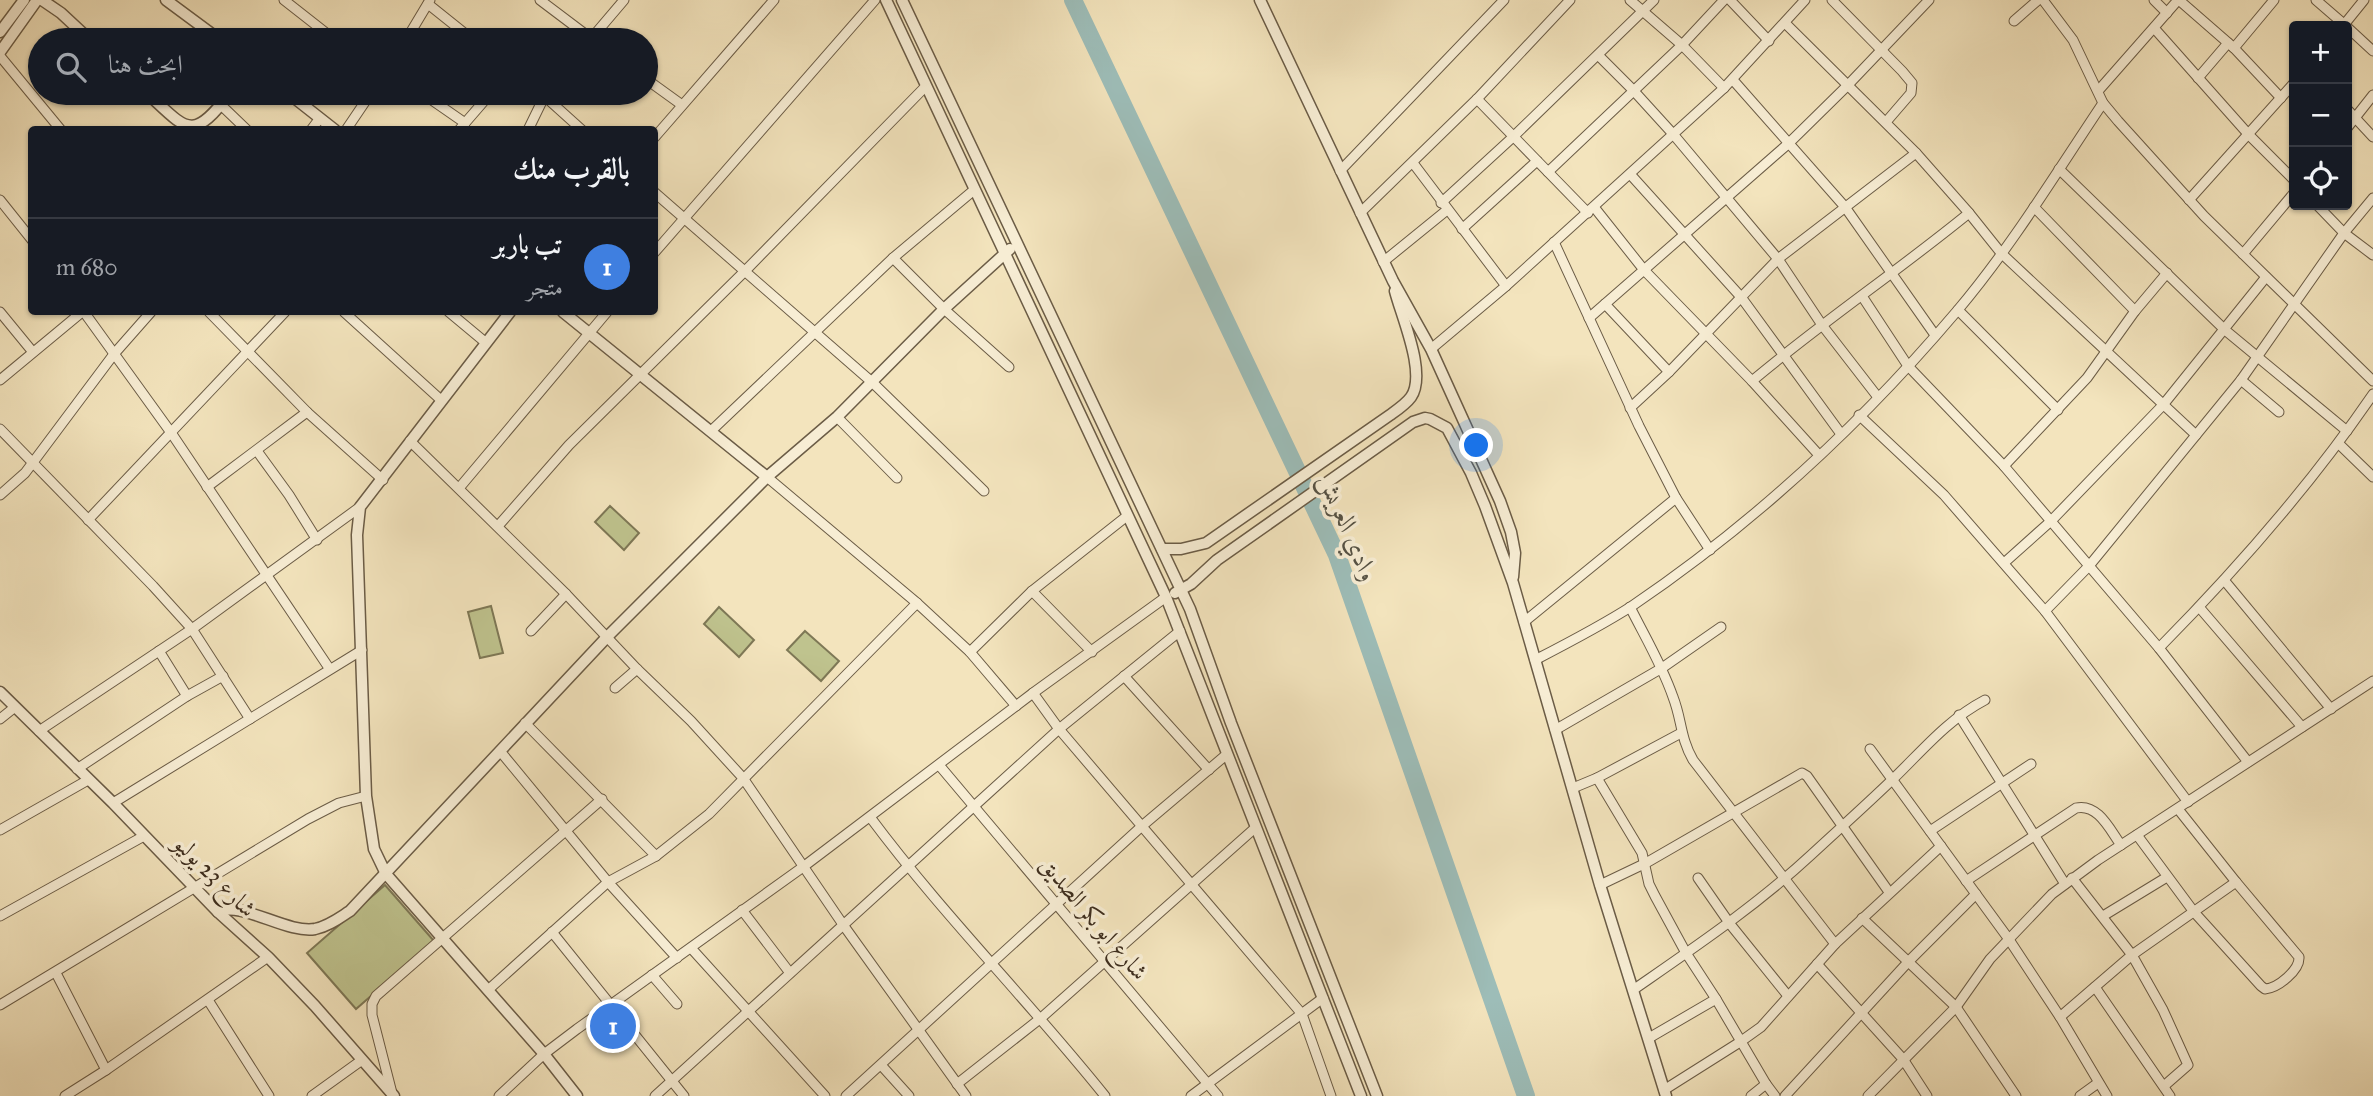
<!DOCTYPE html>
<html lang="ar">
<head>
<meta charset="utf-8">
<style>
  body { margin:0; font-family:"IM FELL Great Primer",Amiri,serif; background:#20242c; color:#f1f3f6; direction:rtl }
  .controls { position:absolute; right:21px; top:21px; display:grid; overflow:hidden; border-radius:7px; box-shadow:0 2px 5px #0004 }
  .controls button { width:63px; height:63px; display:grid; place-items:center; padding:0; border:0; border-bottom:2px solid #363941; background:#171b24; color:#f1f3f6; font:35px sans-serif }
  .you { position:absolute; left:1477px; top:446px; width:24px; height:24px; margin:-18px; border:5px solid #fff; border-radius:50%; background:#1a73e8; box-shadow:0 0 0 10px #1a73e833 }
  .badge { display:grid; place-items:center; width:46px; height:46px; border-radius:50%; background:#c59692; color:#fff; font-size:23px; font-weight:700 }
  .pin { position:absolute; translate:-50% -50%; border:4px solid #fff; box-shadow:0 2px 7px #0006 }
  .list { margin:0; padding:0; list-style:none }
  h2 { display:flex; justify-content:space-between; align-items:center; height:91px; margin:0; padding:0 28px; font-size:30px }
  h2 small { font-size:23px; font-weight:400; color:#9ea1a6 }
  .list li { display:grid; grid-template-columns:46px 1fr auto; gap:21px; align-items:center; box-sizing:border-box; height:98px; padding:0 28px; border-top:2px solid #363941 }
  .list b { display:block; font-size:26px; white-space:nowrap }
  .list p { margin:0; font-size:23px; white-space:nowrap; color:#9ea1a6 }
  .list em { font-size:23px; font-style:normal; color:#9ea1a6 }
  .icon { flex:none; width:38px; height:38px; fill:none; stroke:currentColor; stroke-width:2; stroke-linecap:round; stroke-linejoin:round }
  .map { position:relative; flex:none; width:2373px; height:1096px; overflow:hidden; direction:ltr }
  .search { position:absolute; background:#171b24; box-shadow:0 2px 5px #0004; left:28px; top:28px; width:630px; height:77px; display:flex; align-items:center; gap:18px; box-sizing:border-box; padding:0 24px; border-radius:38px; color:#9ea1a6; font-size:26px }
  .panel { position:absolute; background:#171b24; box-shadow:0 2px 5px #0004; left:28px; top:126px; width:630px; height:189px; border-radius:7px; direction:rtl }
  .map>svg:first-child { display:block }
  .garden { fill:#bfc38e; stroke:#7e7856; stroke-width:2 }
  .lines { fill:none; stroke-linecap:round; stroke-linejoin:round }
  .river { stroke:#9dbdb8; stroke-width:18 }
  .minor-casing { stroke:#6b5c46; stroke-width:11 }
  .tertiary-casing { stroke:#6b5c46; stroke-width:13 }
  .minor { stroke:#f7edd4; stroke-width:9 }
  .tertiary { stroke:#f7edd4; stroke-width:10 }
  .labels { text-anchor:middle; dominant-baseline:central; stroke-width:7; stroke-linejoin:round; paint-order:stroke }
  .street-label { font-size:24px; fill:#3e2e1e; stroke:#f7edd4 }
  .water-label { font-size:26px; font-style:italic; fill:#565244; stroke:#f7edd4 }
</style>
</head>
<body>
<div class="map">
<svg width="2373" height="1096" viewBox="0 0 2373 1096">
  <rect width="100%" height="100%" fill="#f3e4bd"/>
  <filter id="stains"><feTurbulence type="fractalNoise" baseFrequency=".00286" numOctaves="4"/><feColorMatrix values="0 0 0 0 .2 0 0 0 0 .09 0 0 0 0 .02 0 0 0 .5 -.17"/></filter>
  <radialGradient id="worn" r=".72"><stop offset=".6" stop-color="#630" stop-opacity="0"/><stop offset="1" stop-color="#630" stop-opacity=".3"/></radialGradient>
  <g class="garden">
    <path d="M610,506L639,533L624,550L595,522Z"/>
    <path d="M491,606L503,653L480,658L468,612Z"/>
    <path d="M719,607L754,640L739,657L704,624Z"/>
    <path d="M805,631L839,661L821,681L787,650Z"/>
    <path d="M385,885L434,941L356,1009L307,953Z"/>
  </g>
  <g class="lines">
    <path class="river" d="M1073,0L1337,555L1526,1096"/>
    <g class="minor-casing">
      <g id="minor">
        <path d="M284,0L335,40"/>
        <path d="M540,0L593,40"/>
        <path d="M1630,0L1682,45L1724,88"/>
        <path d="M1730,0L1769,41"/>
        <path d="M1832,0L1902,71L1912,83L1911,93L1886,122"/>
        <path d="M2043,0L2073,40L2103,103L2118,121L2204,216L2373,381"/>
        <path d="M2154,0L2167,13"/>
        <path d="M2179,0L2234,48L2281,98"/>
        <path d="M2316,0L2346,26"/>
        <path d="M428,4L473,40"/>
        <path d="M2014,21L2038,0"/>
        <path d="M2343,26L2364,0"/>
        <path d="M2347,27L2373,51"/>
        <path d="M2154,28L2249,135L2294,180"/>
        <path d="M406,40L430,0"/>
        <path d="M590,40L624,0"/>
        <path d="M2234,48L2274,0"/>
        <path d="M1598,55L1633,90L1673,134L1778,259L1822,325L1877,396"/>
        <path d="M0,56L61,130"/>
        <path d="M2198,78L2228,43"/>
        <path d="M646,79L682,105"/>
        <path d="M1733,80L1845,207L1935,335"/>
        <path d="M2098,91L2178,0"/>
        <path d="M541,93L582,130"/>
        <path d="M429,98L465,123"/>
        <path d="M1477,99L1588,213"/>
        <path d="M221,105L247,130"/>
        <path d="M2347,109L2373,137"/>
        <path d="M2347,128L2373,95"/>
        <path d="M311,130L320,118"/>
        <path d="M346,130L371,93"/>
        <path d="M459,130L491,93"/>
        <path d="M528,130L546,93"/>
        <path d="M654,138L774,0"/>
        <path d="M1916,153L1778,259L1669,372L1605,304L1789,143L1847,86L1929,0"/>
        <path d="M1413,163L1506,286"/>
        <path d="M2059,169L2225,330L2347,431"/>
        <path d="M1340,171L1504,0"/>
        <path d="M1548,172L1682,45L1724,0"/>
        <path d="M1630,174L1741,297L1841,434"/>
        <path d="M654,192L873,383L984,491"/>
        <path d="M0,200L32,240"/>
        <path d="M2189,200L2294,83"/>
        <path d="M1441,203L1513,137L1654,0"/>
        <path d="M2317,205L2344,233L2373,255"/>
        <path d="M1594,207L1644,270L1752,381L1818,454"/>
        <path d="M2034,207L2135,311"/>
        <path d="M1360,213L1477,99L1570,0"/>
        <path d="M1969,213L2001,253L2196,435"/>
        <path d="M1462,229L1537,161"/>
        <path d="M1554,242L1639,426L1676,498L1710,550"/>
        <path d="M654,253L875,0"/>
        <path d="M2243,254L2294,193"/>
        <path d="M893,258L944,309L1009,367"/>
        <path d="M1383,262L1447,210"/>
        <path d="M1862,296L1908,366L2004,466L2159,648L2248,762"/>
        <path d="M1958,310L2058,410"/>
        <path d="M0,312L32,351"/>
        <path d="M84,312L172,434L329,668"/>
        <path d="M209,312L307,412L383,480"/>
        <path d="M344,312L441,400"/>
        <path d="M449,312L485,342"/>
        <path d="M1589,318L1605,304"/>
        <path d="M1431,349L1506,286L1724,88L1805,0"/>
        <path d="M0,380L82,312"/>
        <path d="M2241,380L2279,412"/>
        <path d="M1752,381C1822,322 1898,271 1969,213L1916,153L1785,23"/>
        <path d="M1630,408L1669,372"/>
        <path d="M1859,415L1944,495L2045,611L2188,802"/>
        <path d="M837,417L897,478"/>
        <path d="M0,429L153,586L192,629L250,719"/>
        <path d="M711,431L893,258L974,190"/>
        <path d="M410,441L566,594L637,669L691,721L743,778L844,926L966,1096"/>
        <path d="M2339,444L2373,477"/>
        <path d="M257,451L289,495L317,540"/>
        <path d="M2004,466L2087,378L2135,311L2167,273"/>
        <path d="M767,477L917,603L970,652L1016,706"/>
        <path d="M207,487L307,412"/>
        <path d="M460,487L607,312"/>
        <path d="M0,495L25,473L114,354L151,312"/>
        <path d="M88,520L285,312"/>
        <path d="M498,526L569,445L746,270L926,86"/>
        <path d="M2004,563L2051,521L2163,405L2266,277"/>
        <path d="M2224,580L2331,709"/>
        <path d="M1032,591L1092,652"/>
        <path d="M1630,607C1645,637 1662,665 1673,697C1682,720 1680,737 1693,760L1835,944"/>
        <path d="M2199,607L2302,727"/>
        <path d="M2045,611L2089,566L2241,380L2344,233L2373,198"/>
        <path d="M1524,622L1676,498"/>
        <path d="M531,631L566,594"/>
        <path d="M2159,648C2237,569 2310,486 2373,394"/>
        <path d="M159,651L187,696"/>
        <path d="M970,652L1032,591L1127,516"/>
        <path d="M1535,660C1568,643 1601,626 1632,606C1753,524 1863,422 1957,311C2012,246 2056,173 2103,103"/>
        <path d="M1124,676L1209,770"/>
        <path d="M615,688L637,669"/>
        <path d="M1033,693L1059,729L1302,1014L1331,1096"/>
        <path d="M1959,715L2065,884"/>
        <path d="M0,719L15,707"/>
        <path d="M525,723L656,856"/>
        <path d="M1555,730L1662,668L1721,627"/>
        <path d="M39,731L192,629L360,507"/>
        <path d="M1870,749L2008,938L2060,1017L2107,1096"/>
        <path d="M500,751L608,882L677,958"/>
        <path d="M939,765L1218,1096"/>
        <path d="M77,769L187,696L223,676"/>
        <path d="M1597,778L1642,853L1649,884L1655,896L1686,953L1716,999L1766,1084L1775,1096"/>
        <path d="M1573,788L1597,778L1681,733"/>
        <path d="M113,803L362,650"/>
        <path d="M870,817C943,915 1029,1001 1105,1096"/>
        <path d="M0,830L88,780"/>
        <path d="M1930,831L2031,764"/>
        <path d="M2137,835L2194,912L2261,986L2265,989C2278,988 2300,970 2299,957L2236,882"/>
        <path d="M1698,878L1730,924L1788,996"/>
        <path d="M2072,878L2132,955L2163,1010L2188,1065L2164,1086"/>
        <path d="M1966,881L2076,808C2098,803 2110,830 2121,845"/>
        <path d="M1600,885L1646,863L1802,773L1807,776L1889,892"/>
        <path d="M742,910L790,973"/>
        <path d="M0,916L144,836"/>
        <path d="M2103,916L2167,877"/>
        <path d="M1862,918L1956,1007L2016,1096"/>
        <path d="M552,932L684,1096"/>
        <path d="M691,948L825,1096"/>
        <path d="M1817,964L1903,1059L1927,1096"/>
        <path d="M56,973L106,1070"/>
        <path d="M652,975L677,1004"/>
        <path d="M2095,987L2170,1096"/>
        <path d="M488,990L608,882L656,856L709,814L917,603"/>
        <path d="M1633,990C1695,947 1756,906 1811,855C1838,830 1866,805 1893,779C1923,750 1947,720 1985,700"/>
        <path d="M208,1000L269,1096"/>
        <path d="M0,1005L308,819L339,803L366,796"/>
        <path d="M2060,1017L2132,955L2236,882L2178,809"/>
        <path d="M1649,1038L1716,999"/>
        <path d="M881,1065L909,1096"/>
        <path d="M957,1084L1041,1018L1255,828"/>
        <path d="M1664,1090L1740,1042L1761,1027L1835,944L1941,846"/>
        <path d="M392,1093L372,1015V1004L376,996L602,799"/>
        <path d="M65,1096L106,1070L268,957"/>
        <path d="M312,1096L362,1060"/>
        <path d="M499,1096L544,1054L577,1029L803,867L1033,693L1166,597"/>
        <path d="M655,1096L1059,729L1180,631"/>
        <path d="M846,1096L1142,826L1226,755"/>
        <path d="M1191,1096L1323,998"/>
        <path d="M1751,1096L1766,1084"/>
        <path d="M1785,1096L1909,961L1976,894"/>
        <path d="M1868,1096L1956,1007L1990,959L2052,894L2098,860L2373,681"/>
        <path d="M2080,1096L2098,1083"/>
      </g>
    </g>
    <g class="tertiary-casing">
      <g id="tertiary">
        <path d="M42,0L61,13L90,40"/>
        <path d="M166,0L220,40"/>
        <path d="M886,0L1166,597L1361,1096"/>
        <path d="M902,0L1190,609L1231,723L1377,1096"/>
        <path d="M1260,0L1393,281L1431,349L1500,501L1511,532L1515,553L1513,577"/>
        <path d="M0,32L24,0"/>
        <path d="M0,52L37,0"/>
        <path d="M147,93C187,130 192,143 230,93"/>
        <path d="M288,93L335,130"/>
        <path d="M510,312L360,507L357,535L366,796L374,849L386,874L544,1054L577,1096"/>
        <path d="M563,312L767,477"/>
        <path d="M1162,549H1181L1206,543L1390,415C1397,410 1406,404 1411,397C1427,374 1402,318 1395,291"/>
        <path d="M1175,593L1191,584L1217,560L1413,422L1425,418L1430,419L1447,428L1471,473L1485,506L1513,583L1600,885L1666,1096"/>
        <path d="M0,692L113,803L218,912L268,957L315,1006L394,1096"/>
        <path d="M218,912C240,900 287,934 315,929C329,926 339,918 350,911L607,637L767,477L837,417L944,309L1010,249"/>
      </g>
    </g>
    <use href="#minor" class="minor"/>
    <use href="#tertiary" class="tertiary"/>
  </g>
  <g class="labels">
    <g class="street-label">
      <text transform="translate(215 876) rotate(45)">شارع 23 يوليو</text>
      <text transform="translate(1094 918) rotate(50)">شارع ابو بكر الصديق</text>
    </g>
    <g class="water-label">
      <text transform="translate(1349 527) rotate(67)">وادي العريش</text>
    </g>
  </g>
  <rect width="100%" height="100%" filter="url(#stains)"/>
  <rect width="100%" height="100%" fill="url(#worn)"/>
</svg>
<div class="controls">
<button>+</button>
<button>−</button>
<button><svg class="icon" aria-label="locate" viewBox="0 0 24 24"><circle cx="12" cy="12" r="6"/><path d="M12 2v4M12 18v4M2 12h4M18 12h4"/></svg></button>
</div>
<div class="you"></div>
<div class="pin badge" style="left:613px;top:1026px;background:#3f7fe0">1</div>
<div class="search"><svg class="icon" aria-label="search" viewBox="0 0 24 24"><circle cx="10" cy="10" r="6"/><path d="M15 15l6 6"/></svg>ابحث هنا</div>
<section class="panel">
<h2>بالقرب منك<small></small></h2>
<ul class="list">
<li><span class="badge" style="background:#3f7fe0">1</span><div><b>تب باربر</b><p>متجر</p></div><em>680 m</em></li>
</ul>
</section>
</div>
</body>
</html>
